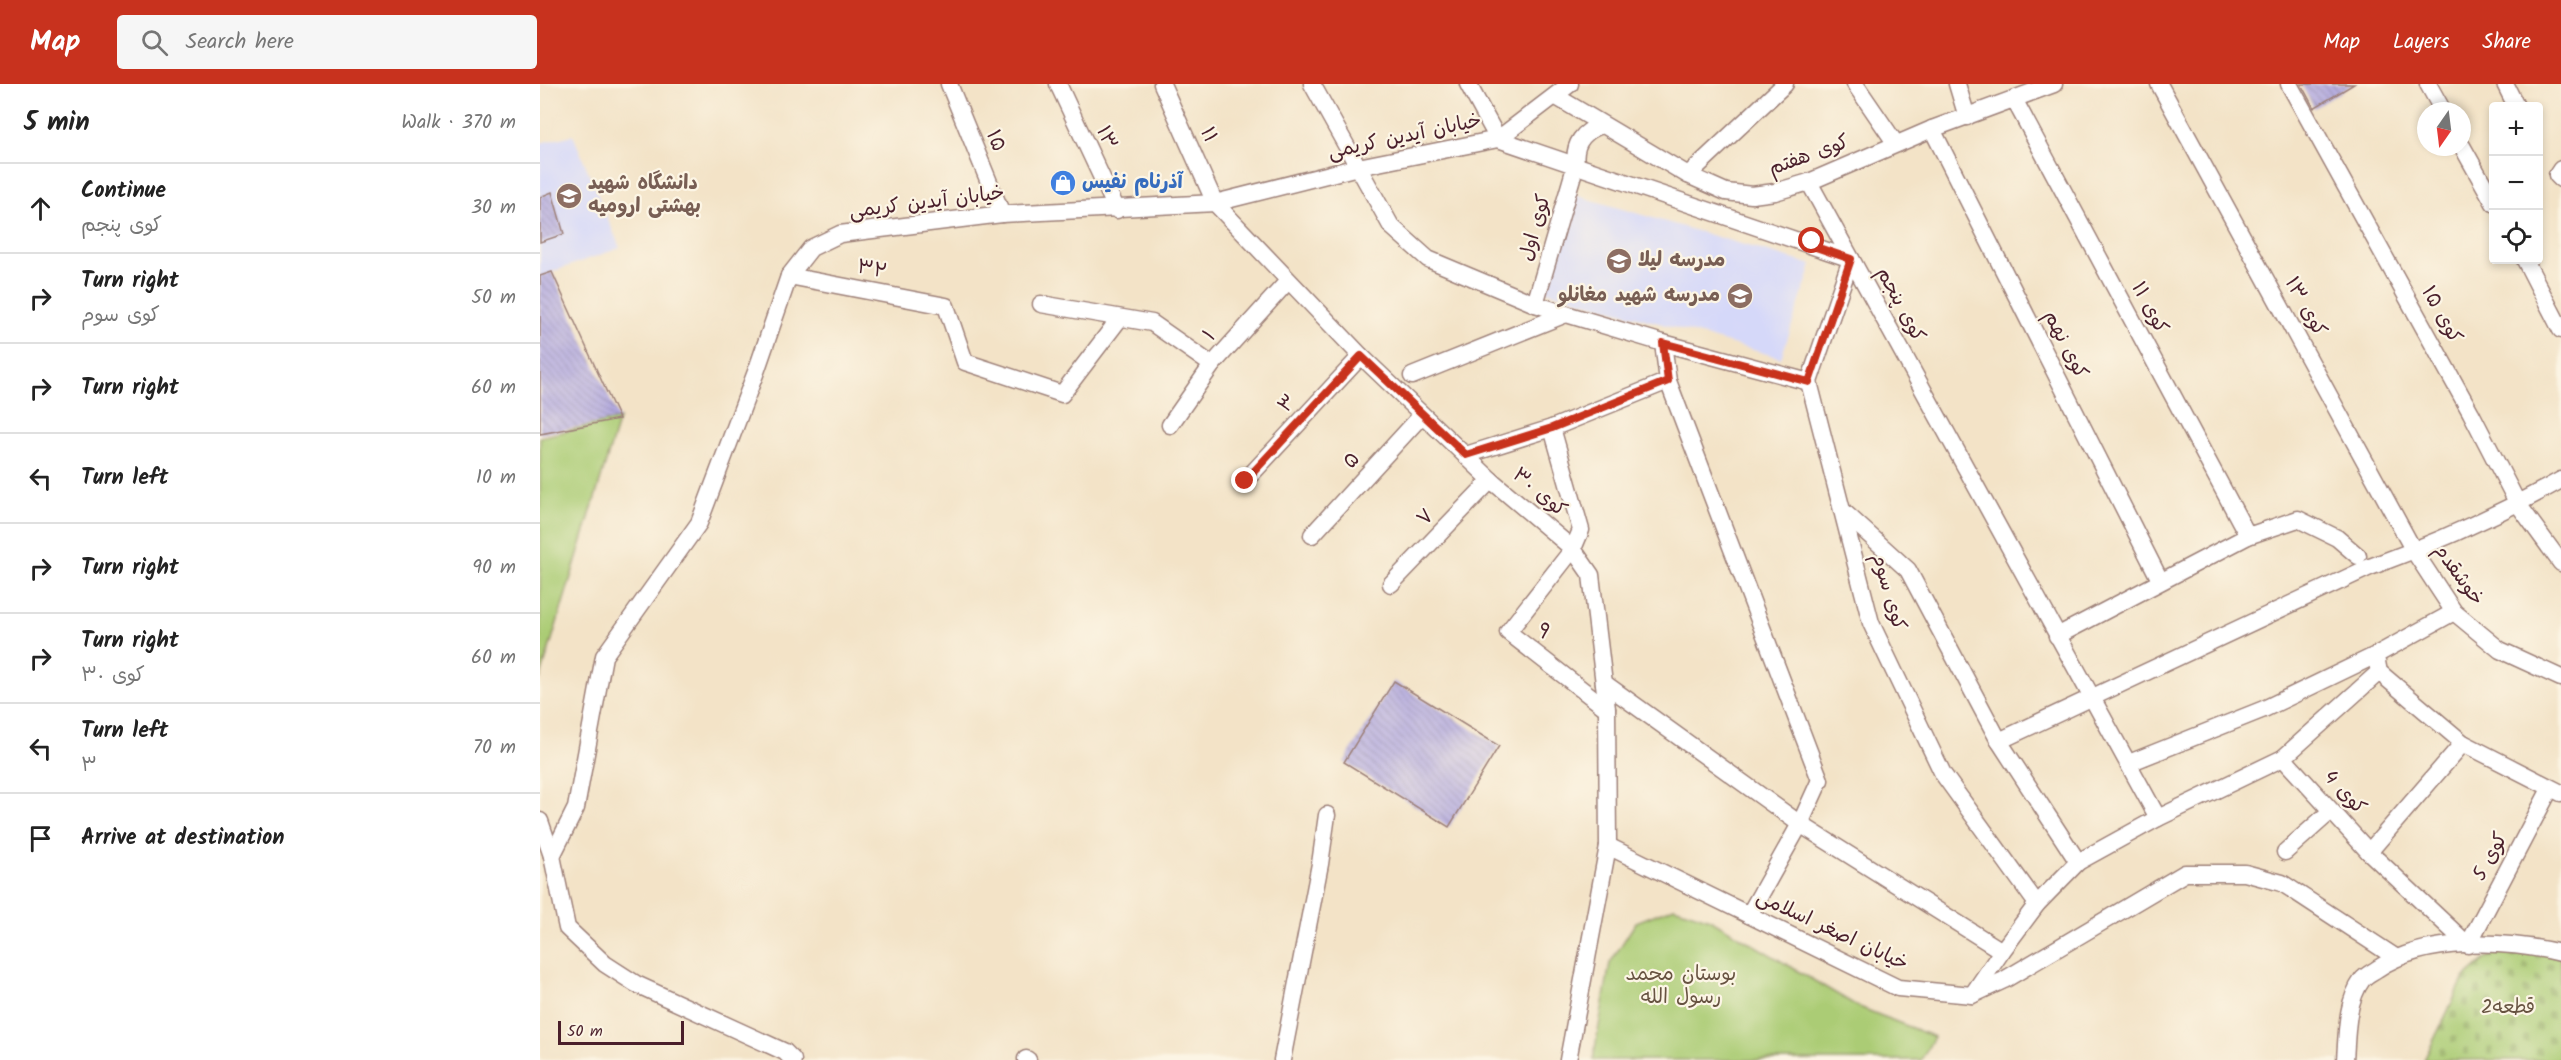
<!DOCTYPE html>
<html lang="en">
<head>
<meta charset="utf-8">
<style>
  body { margin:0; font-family:Kalam,"Playpen Sans Arabic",sans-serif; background:#f6f6f6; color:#222 }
  .controls { position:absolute; right:18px; top:18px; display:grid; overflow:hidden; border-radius:6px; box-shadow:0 3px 9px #0003 }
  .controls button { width:54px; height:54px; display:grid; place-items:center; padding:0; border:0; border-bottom:2px solid #e0e0e0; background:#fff; color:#222; font:30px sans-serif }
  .compass { position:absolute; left:1877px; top:18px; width:54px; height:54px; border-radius:50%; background:#fff; box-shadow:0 3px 9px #0003; rotate:194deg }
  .scale { position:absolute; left:18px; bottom:15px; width:126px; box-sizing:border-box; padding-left:6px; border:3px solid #4a1f2b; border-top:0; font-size:16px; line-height:21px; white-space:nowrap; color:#4a1f2b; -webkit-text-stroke:4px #fcf5e5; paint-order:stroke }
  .stop { position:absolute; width:18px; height:18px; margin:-14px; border:4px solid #c8321e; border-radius:50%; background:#fff }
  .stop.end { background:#c8321e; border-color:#fff; box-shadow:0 2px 6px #0008 }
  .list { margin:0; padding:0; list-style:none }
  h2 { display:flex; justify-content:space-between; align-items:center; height:78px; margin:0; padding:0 24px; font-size:26px }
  h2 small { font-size:20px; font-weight:400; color:#767676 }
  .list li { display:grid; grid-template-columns:39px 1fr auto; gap:18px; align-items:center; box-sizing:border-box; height:90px; padding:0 24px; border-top:2px solid #e0e0e0 }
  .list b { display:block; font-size:22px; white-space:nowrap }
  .list p { margin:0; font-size:20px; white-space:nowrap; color:#767676 }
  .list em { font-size:20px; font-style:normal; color:#767676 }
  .icon { flex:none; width:33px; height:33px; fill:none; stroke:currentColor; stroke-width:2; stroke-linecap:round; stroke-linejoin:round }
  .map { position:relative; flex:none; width:2021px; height:976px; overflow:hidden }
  header { display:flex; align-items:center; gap:36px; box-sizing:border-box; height:84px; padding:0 30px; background:#c8321e; color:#fff }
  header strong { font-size:28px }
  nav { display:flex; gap:33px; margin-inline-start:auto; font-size:21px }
  .search { width:420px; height:54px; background:#f6f6f6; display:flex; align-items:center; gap:15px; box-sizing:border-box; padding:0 21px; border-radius:6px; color:#767676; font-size:22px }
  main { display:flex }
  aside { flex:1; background:#fff }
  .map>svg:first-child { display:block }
  .built { fill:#d5d8f9 }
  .green { fill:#abcc74; stroke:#7a7650; stroke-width:1.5 }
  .cemetery { fill:url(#cemetery-stones); stroke:#7a7650; stroke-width:1.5 }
  .building { fill:url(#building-back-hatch) }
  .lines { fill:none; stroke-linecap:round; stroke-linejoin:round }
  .minor-casing { stroke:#9e8179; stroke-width:19 }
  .minor { stroke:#fff; stroke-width:16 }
  .route { stroke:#c8321e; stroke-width:8 }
  .labels { text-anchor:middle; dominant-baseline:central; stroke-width:4.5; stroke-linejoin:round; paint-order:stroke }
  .street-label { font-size:20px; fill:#4a1f2b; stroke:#fcf5e5 }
  .shop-label { font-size:20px; font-weight:bold; fill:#366cbe; stroke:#fcf5e5; text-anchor:start }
  .education-label { font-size:20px; font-weight:bold; fill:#785e54; stroke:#fcf5e5; text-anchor:start }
  .park-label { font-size:20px; fill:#675341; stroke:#fcf5e5 }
</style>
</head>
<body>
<header>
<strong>Map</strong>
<div class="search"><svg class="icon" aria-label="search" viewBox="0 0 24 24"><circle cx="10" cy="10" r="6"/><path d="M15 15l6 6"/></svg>Search here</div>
<nav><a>Map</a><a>Layers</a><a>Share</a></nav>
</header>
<main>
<aside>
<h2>5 min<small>Walk · 370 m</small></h2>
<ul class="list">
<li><svg class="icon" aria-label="ahead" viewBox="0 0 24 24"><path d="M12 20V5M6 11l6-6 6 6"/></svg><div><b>Continue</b><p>کوی پنجم</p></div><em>30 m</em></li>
<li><svg class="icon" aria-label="right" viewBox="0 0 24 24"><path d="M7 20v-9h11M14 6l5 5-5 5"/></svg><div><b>Turn right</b><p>کوی سوم</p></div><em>50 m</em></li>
<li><svg class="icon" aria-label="right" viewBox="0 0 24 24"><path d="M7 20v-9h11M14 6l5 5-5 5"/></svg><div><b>Turn right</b></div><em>60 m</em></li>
<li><svg class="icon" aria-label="left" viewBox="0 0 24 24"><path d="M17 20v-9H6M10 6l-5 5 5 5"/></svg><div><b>Turn left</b></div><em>10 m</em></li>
<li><svg class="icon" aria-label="right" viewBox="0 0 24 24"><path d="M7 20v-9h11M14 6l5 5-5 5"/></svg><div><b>Turn right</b></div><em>90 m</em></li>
<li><svg class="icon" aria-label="right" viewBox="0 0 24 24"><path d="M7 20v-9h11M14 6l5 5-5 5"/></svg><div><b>Turn right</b><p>کوی ۳۰</p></div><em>60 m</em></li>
<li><svg class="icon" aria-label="left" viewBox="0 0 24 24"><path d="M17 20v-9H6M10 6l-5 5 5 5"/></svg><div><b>Turn left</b><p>۳</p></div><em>70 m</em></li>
<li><svg class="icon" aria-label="arrive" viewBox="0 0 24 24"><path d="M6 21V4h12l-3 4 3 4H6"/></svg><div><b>Arrive at destination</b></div></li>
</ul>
</aside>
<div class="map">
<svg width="2021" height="976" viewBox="0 0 2021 976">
  <defs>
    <pattern id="cemetery-stones" width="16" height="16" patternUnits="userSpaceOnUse" patternTransform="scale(1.5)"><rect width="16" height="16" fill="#abcc74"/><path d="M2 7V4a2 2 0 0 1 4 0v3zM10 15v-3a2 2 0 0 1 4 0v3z" fill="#95af65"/></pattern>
    <pattern id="building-back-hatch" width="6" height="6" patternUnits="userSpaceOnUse" patternTransform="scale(1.5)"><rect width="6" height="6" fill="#b1a8df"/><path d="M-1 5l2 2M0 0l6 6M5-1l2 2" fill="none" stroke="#9288b5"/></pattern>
  </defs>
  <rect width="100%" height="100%" fill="#fcf5e5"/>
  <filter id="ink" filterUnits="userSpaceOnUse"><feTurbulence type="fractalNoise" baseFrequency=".0167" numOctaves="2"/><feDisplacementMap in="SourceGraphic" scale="12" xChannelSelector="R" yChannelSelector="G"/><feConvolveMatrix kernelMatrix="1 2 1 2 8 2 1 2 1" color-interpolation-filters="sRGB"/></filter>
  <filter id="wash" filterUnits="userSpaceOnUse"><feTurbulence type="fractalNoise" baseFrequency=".008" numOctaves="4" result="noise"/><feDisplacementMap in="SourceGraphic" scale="24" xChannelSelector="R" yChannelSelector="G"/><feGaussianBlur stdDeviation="1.35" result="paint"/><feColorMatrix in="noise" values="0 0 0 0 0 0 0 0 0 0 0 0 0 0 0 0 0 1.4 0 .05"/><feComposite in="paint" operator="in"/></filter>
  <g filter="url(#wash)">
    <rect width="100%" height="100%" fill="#f3e3c7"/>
    <g class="built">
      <path d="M33,51L80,164L0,192V59Z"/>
      <path d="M1031,110L1272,181L1241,274L1003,206Z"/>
    </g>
    <g class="green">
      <path d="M79,335L0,595V353Z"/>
      <path d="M1134,823L1170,835L1317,922L1394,953L1381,976H1053L1070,879L1096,838Z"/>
    </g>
    <path class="cemetery" d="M1953,869H2009L2021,874V976H1884L1924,894Z"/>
    <g id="blocks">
      <g class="building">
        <path d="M1761,0H1814L1774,24Z"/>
        <path d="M12,108L24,150L0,158V113Z"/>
        <path d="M12,188L79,335L0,350V192Z"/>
        <path d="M854,597L959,662L909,743L804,678Z"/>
      </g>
    </g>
  </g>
  <g filter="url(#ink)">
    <use href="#blocks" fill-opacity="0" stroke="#9e8179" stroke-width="1.5"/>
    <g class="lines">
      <g class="minor-casing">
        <g id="minor">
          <path d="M409,0L462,130"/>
          <path d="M518,0L577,126"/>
          <path d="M622,0L675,119L821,272L951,396L1033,465L1051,491L1067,625L1068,762"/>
          <path d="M772,0L851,142L888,175L995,220L1026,230L1123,259L1269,298"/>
          <path d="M928,0L958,55"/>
          <path d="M1315,0L1356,60"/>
          <path d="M1417,0L1427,33"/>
          <path d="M1619,0L1874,467L1914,528L1960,566L2021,594"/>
          <path d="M1749,0L1931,329L1978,420L2021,479"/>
          <path d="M1888,0L1903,27"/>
          <path d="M1965,0L1976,22"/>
          <path d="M1015,12L1148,91L1186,108L1212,111L1235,108L1269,98L1392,45L1514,0"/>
          <path d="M1474,15L1708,452"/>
          <path d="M1392,45L1620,496"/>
          <path d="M958,55L1311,175"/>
          <path d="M1922,62L1954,119"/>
          <path d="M2021,85L2017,91L2021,95"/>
          <path d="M1148,91L1245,0"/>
          <path d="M1269,98L1618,734"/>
          <path d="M1311,175L1269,298L1331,539L1403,690L1497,820"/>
          <path d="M1985,176L2021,246"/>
          <path d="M249,192L406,222L425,278L522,310L580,234"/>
          <path d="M501,220L612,239L672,281"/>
          <path d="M995,220L1036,80C1033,60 1043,47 1062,41"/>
          <path d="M872,292L1026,230"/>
          <path d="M1128,297L1280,696L1260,740L1209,831"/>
          <path d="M630,341L672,281L748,197"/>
          <path d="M1012,344L1041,446L1033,465L968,548L1067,625"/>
          <path d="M926,371L1012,344L1128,297L1123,259"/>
          <path d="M705,397L821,272"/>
          <path d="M1304,428L1368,486L1459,657L1538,778L1618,734L1743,674"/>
          <path d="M772,451L882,331"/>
          <path d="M851,500L951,396"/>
          <path d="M1517,552L1708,452L1758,435L1797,454L1818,472"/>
          <path d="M1837,578L1839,588L1923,659L2021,709"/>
          <path d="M1839,588L1743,674L1829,768L1928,861L2010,705"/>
          <path d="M1064,599L1260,740L1462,867L1497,820L1538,778"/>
          <path d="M1459,657L1830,483C1896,459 1960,430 2021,396"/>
          <path d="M1589,679L1724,625L1836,571L1914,528"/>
          <path d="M0,737L12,772L27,844L65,880L96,900L245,968L253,976"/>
          <path d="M1745,768L1791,727"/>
          <path d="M1829,768L1923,659"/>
          <path d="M12,772L36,724L64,572L159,439L217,285L249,192L271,164L300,150L462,130L675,119L818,83L958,55L1030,0"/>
          <path d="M1432,911L1462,867"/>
          <path d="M486,975L488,976"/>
          <path d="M742,976L780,780L787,731"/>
          <path d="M1028,976L1068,762L1358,904L1432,911L1464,896L1645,789H1705L1742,799L1855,873"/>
          <path d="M1805,976C1807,950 1806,918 1822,896C1826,891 1833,888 1837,885C1886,852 1966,856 2021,869"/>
        </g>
      </g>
      <use href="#minor" class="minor"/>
    </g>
  </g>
  <g class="lines" filter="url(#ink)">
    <path class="route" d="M705,397L821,272L926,371L1012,344L1128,297L1123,259L1269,298L1311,175L1261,158L1272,157"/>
  </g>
  <defs>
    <g id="shop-disc" transform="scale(1.35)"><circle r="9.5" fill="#3f7fe0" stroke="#fcf5e5"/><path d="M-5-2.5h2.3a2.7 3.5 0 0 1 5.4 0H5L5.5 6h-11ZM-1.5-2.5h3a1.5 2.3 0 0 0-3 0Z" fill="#fff"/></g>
    <g id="university-disc" transform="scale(1.35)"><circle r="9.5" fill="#8d6e63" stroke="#fcf5e5"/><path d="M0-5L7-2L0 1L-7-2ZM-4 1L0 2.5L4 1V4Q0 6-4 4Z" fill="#fff"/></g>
    <g id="school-disc" transform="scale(1.35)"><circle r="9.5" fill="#8d6e63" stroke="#fcf5e5"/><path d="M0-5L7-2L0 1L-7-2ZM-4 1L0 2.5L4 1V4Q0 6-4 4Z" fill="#fff"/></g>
  </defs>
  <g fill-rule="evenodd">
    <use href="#shop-disc" x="523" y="99"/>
    <use href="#university-disc" x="29" y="112"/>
    <use href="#school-disc" x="1079" y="177"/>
    <use href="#school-disc" x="1200" y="212"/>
  </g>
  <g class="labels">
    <g class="street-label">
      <text transform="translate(668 51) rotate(66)">۱۱</text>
      <text transform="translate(865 53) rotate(-12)">خیابان آیدین کریمی</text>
      <text transform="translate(566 54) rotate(65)">۱۳</text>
      <text transform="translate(455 57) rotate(68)">۱۵</text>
      <text transform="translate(1269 72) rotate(-20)">کوی هفتم</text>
      <text transform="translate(387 119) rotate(-7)">خیابان آیدین کریمی</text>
      <text transform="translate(996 144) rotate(-74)">کوی اول</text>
      <text transform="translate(332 186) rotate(11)">۳۲</text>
      <text transform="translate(1360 221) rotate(62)">کوی پنجم</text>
      <text transform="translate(1765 223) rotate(61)">کوی ۱۳</text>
      <text transform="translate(1609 224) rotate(62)">کوی ۱۱</text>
      <text transform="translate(1901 231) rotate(61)">کوی ۱۵</text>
      <text transform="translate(670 252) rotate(-48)">۱</text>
      <text transform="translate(1525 261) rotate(63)">کوی نهم</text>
      <text transform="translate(748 320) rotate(-47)">۳</text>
      <text transform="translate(812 377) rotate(-47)">۵</text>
      <text transform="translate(999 409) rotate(40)">کوی ۳۰</text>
      <text transform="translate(886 434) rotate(-46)">۷</text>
      <text transform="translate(1918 491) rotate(54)">خوشقدم</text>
      <text transform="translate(1348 508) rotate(74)">کوی سوم</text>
      <text transform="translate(1003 548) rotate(38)">۹</text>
      <text transform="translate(1804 709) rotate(47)">کوی 4</text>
      <text transform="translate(1951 773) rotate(-62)">کوی 5</text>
      <text transform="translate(1292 847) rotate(25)">خیابان اصغر اسلامی</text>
    </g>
    <g class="shop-label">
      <text x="542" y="99">آذرنام نفیس</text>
    </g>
    <g class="education-label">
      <text x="48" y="100">دانشگاه شهید<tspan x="48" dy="23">بهشتی ارومیه</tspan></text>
      <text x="1098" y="177">مدرسه لیلا</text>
      <text x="1180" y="212" text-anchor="end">مدرسه شهید مغانلو</text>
    </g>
    <g class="park-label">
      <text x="1141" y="891">بوستان محمد<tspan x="1141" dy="23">رسول الله</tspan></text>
      <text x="1968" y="924">قطعه2</text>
    </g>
  </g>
</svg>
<div class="controls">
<button>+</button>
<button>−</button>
<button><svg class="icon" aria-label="locate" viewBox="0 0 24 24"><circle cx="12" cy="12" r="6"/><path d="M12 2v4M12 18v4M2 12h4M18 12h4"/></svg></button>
</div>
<svg class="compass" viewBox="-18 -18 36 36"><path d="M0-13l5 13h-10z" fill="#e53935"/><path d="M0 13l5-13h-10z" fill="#767676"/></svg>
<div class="scale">50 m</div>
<div class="stop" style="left:1272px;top:157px"></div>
<div class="stop end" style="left:705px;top:397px"></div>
</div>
</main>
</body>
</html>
